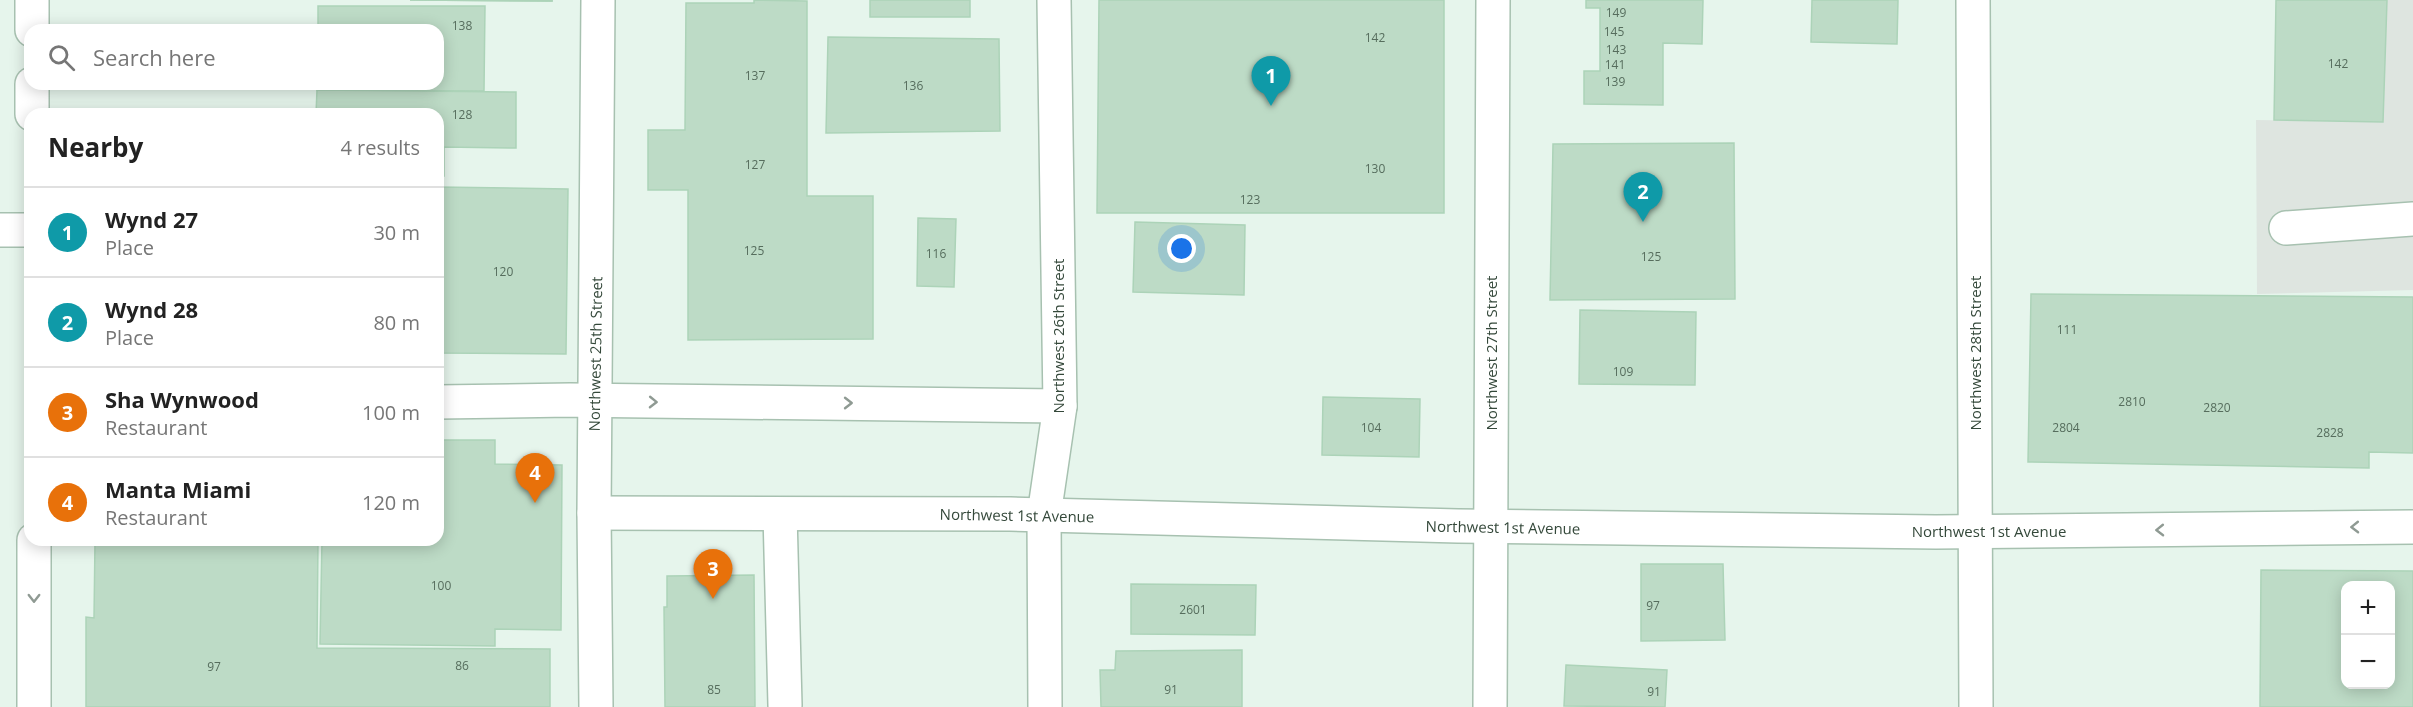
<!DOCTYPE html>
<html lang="en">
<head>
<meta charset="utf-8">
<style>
  body { margin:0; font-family:"Open Sans",sans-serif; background:#f6f6f6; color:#222 }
  .controls { position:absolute; right:18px; bottom:18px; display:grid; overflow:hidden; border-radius:12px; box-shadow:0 3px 15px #0003 }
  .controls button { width:54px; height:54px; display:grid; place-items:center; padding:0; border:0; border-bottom:2px solid #e0e0e0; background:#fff; color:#222; font:30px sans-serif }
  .you { position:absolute; left:1182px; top:249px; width:21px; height:21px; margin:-15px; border:4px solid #fff; border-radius:50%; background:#1a73e8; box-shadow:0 0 0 9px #1a73e833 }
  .badge { display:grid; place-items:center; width:39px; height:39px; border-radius:50%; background:#2c851b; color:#fff; font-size:20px; font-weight:700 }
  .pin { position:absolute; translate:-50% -50px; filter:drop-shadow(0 2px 3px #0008) }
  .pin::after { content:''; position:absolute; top:32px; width:21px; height:18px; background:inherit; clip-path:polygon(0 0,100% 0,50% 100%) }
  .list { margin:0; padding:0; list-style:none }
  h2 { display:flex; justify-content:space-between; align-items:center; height:78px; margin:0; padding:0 24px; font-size:26px }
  h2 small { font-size:20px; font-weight:400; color:#767676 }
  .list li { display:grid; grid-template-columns:39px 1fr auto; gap:18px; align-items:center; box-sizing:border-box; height:90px; padding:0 24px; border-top:2px solid #e0e0e0 }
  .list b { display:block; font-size:22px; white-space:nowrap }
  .list p { margin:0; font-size:20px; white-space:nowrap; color:#767676 }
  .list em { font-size:20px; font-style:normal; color:#767676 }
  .icon { flex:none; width:33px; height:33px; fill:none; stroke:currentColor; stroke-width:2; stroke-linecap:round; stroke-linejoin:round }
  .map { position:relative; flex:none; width:2413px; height:707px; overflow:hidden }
  .search { position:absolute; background:#fff; box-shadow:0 3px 15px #0003; left:24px; top:24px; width:420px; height:66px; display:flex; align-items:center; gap:15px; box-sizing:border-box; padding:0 21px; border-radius:18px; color:#767676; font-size:22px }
  .panel { position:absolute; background:#fff; box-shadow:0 3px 15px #0003; left:24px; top:108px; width:420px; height:438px; border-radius:18px }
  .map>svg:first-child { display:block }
  .parking { fill:#dee5e0 }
  .building { fill:#bddbc6; stroke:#acd3b8; stroke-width:1.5; fill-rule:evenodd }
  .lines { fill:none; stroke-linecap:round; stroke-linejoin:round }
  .minor-casing { stroke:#a7c1b0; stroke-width:36 }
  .minor { stroke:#fff; stroke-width:33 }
  .oneway { stroke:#8f9a93 }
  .labels { text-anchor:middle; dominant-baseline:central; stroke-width:5; stroke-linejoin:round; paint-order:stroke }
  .number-label { font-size:12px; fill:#566d5d }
  .street-label { font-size:15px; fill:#34483a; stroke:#fff }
</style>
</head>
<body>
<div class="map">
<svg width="2413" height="707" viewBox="0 0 2413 707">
  <rect width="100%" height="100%" fill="#e6f5ec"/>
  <path class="parking" d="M2387,0H2413V290L2257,294L2256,120L2382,122Z"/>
  <g class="building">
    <path d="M410,0H552V1Z"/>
    <path d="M410,0H552V1Z"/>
    <path d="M754,0L807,1V196H873V339L688,340V190H648V130H685L686,3H754Z"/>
    <rect x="870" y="0" width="100" height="17"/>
    <path d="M1099,0H1444V213H1097Z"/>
    <path d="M1586,0H1703L1702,44L1663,43V105L1584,104V71H1600V8H1586Z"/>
    <path d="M1812,0H1898L1897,44L1811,42Z"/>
    <path d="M2276,0H2387L2383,122L2274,120Z"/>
    <path d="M318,6H485L484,91L317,90V84H438V30H318Z"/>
    <path d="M828,37L999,39L1000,131L826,133Z"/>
    <path d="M317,90L516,92V148L444,147V176H438V114H316Z"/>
    <path d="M1734,143L1735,299L1550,300L1553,144Z"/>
    <path d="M438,187L568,189L566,354L438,353Z"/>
    <path d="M918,218L956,219L954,287L917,286Z"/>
    <path d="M1135,222L1245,225L1244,295L1133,292Z"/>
    <path d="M2031,294L2413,297V453L2369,452V468L2028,462Z"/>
    <path d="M1580,310L1696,312L1695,385L1579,384Z"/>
    <path d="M1323,397L1420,399L1419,457L1322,455Z"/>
    <path d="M438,440H495V464L562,465L561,630L495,629V646L320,644L322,540H438Z"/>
    <path d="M87,540H318L317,648L550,649V707H86V617L94,618L95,541Z"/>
    <path d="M1641,564H1723L1725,640L1641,641Z"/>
    <path d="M2261,570L2413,571V707H2260ZM2346,586H2390V684H2346Z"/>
    <path d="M754,575L755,707H665L664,607H667V576Z"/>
    <path d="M1131,584L1256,585L1255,635L1131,634Z"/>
    <path d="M1242,650V707H1101L1100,670H1115L1116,651Z"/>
    <path d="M1566,665L1667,670L1665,707L1564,706Z"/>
  </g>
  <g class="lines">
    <g class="minor-casing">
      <g id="minor">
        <path d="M32,0V30"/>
        <path d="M1973,0L1976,707"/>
        <path d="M32,84V114"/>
        <path d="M2286,228L2413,219"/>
        <path d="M0,230H30"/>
        <path d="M438,402L570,400L1060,406"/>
        <path d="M594,513L1010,514L1458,526L1936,532L2413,527"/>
        <path d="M780,514L785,705"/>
        <path d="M34,540V707"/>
        <path d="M596,707L594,513L598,0"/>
        <path d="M1045,707L1044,515L1060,406L1054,0"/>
        <path d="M1490,707L1493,0"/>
      </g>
    </g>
    <use href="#minor" class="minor"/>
  </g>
  <defs><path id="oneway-chevron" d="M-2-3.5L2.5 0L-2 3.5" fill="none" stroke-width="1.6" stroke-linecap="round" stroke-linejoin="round" transform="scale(1.5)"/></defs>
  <g class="oneway">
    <use href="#oneway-chevron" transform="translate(653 402) rotate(1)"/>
    <use href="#oneway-chevron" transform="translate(848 403)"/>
    <use href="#oneway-chevron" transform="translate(2355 527) rotate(179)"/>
    <use href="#oneway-chevron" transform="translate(2160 530) rotate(179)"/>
    <use href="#oneway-chevron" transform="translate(34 598) rotate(90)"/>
  </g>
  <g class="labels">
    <g class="number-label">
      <text x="1616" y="12">149</text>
      <text x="462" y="25">138</text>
      <text x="1614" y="31">145</text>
      <text x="1375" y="37">142</text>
      <text x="1616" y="49">143</text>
      <text x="2338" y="63">142</text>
      <text x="1615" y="64">141</text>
      <text x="755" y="75">137</text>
      <text x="1615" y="81">139</text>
      <text x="913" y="85">136</text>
      <text x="462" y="114">128</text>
      <text x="755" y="164">127</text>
      <text x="1375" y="168">130</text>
      <text x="1250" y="199">123</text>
      <text x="754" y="250">125</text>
      <text x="936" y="253">116</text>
      <text x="1651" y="256">125</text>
      <text x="503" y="271">120</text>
      <text x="2067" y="329">111</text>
      <text x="1623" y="371">109</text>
      <text x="2132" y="401">2810</text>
      <text x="2217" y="407">2820</text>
      <text x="1371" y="427">104</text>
      <text x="2066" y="427">2804</text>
      <text x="2330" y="432">2828</text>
      <text x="441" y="585">100</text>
      <text x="1653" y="605">97</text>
      <text x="1193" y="609">2601</text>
      <text x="462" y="665">86</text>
      <text x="214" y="666">97</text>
      <text x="714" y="689">85</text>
      <text x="1171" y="689">91</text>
      <text x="1654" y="691">91</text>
    </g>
    <g class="street-label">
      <text transform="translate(1058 336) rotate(-90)">Northwest 26th Street</text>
      <text transform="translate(1491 353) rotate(-90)">Northwest 27th Street</text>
      <text transform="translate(1975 353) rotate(-90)">Northwest 28th Street</text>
      <text transform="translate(595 354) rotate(-89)">Northwest 25th Street</text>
      <text transform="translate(1017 515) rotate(1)">Northwest 1st Avenue</text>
      <text transform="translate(1503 527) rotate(1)">Northwest 1st Avenue</text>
      <text x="1989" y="531">Northwest 1st Avenue</text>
    </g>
  </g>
</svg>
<div class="controls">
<button>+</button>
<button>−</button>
</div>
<div class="you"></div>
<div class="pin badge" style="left:1271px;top:106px;background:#0f9aa8">1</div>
<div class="pin badge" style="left:1643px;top:222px;background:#0f9aa8">2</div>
<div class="pin badge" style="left:713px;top:599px;background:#e8710a">3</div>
<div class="pin badge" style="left:535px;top:503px;background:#e8710a">4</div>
<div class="search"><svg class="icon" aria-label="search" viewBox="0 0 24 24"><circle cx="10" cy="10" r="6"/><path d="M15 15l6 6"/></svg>Search here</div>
<section class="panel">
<h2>Nearby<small>4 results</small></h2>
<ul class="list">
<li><span class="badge" style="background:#0f9aa8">1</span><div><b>Wynd 27</b><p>Place</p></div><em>30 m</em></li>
<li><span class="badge" style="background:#0f9aa8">2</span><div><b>Wynd 28</b><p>Place</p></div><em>80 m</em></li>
<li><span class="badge" style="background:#e8710a">3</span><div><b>Sha Wynwood</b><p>Restaurant</p></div><em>100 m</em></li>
<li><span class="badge" style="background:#e8710a">4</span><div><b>Manta Miami</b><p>Restaurant</p></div><em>120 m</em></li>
</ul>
</section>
</div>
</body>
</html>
